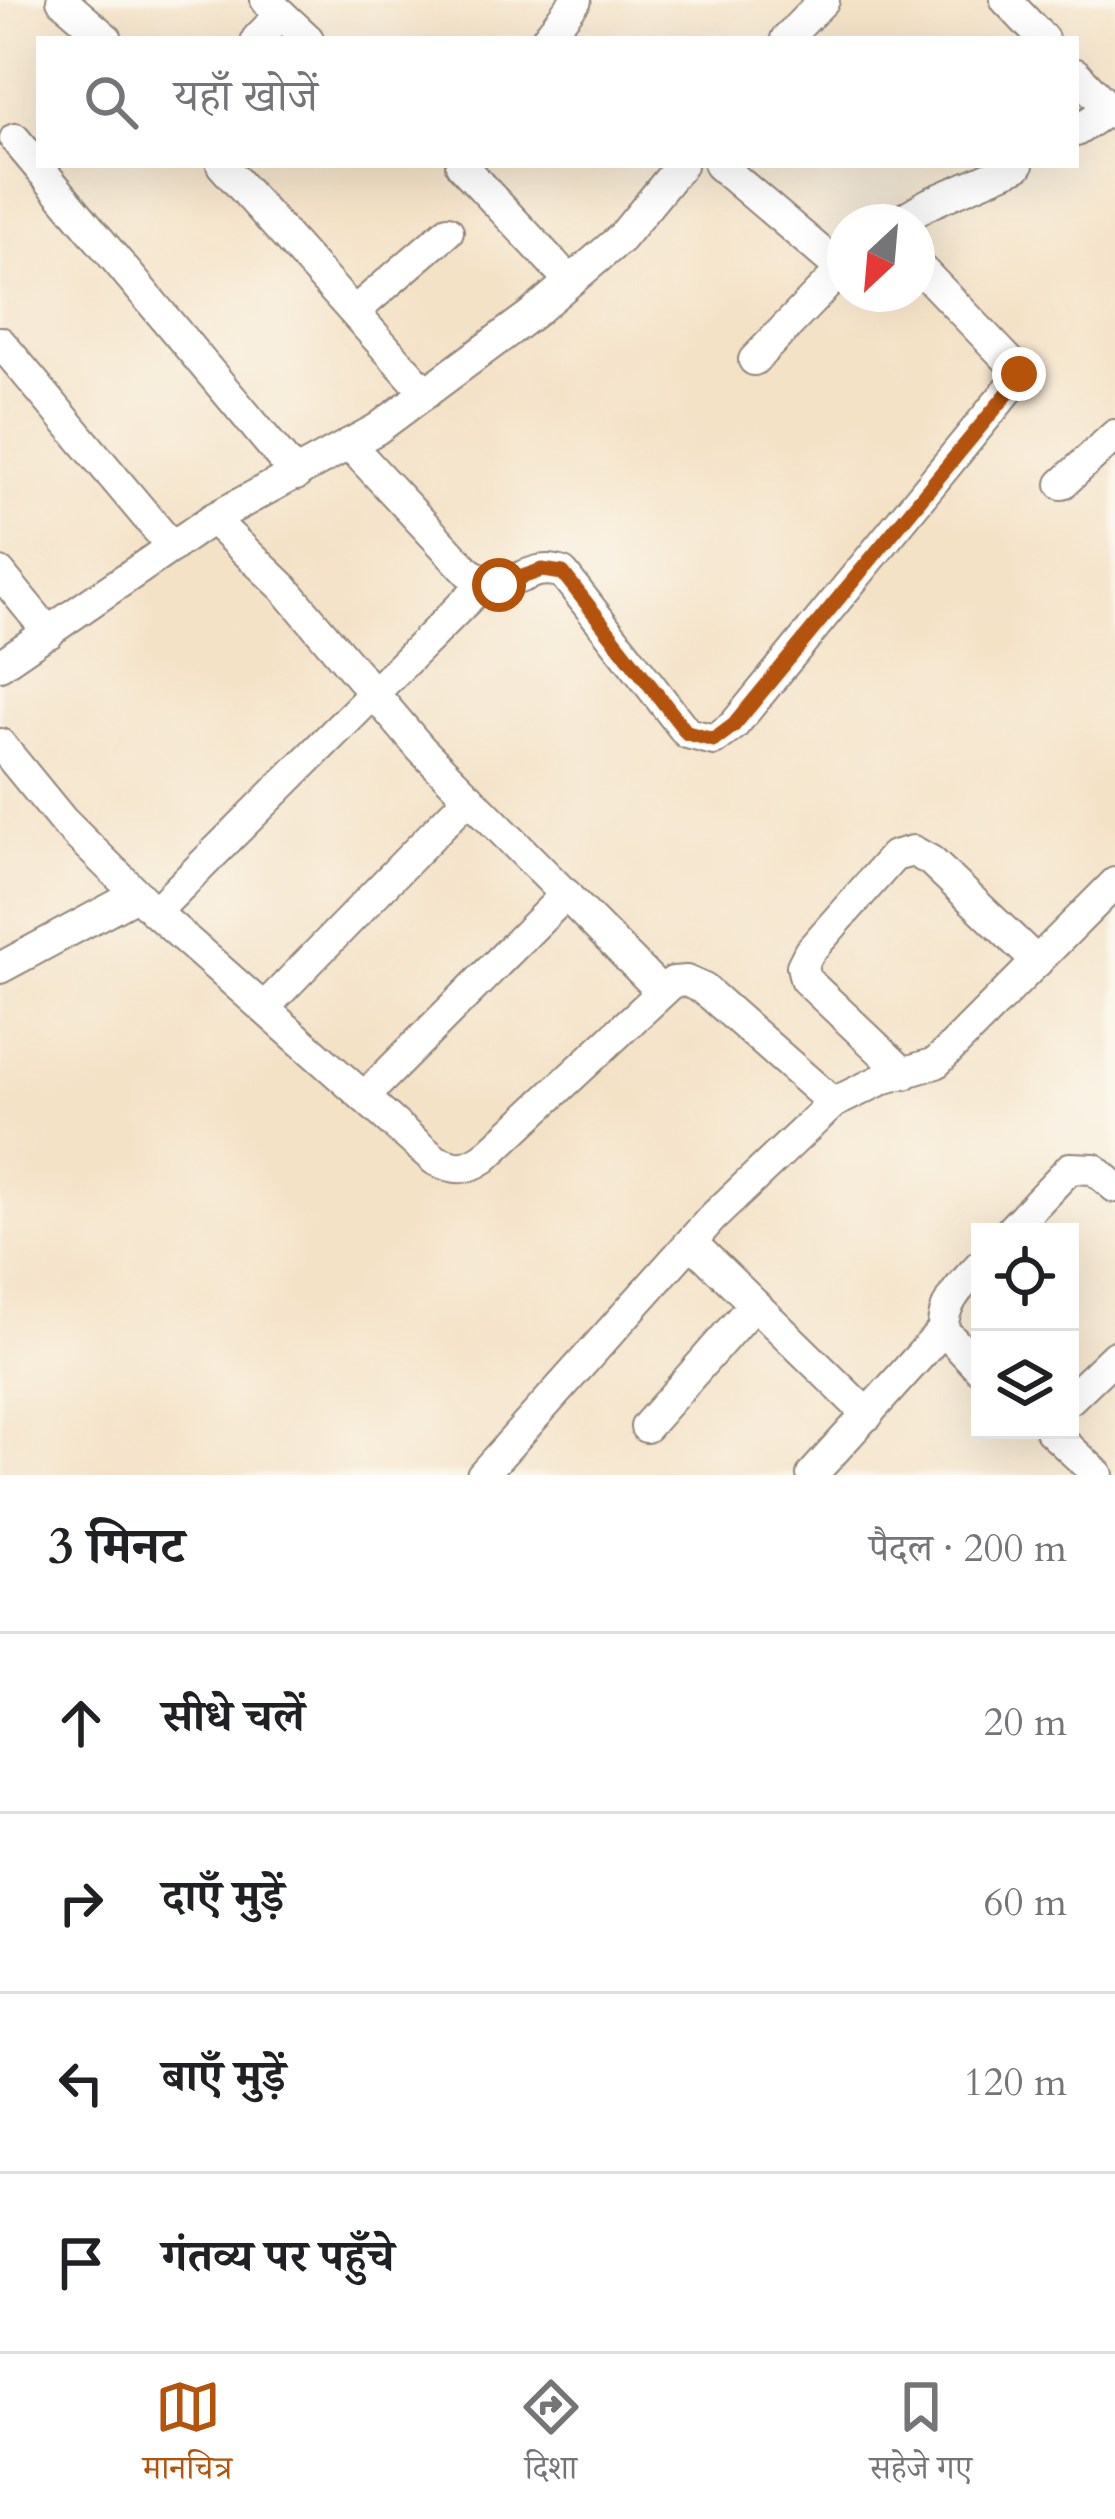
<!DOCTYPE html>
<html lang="hi">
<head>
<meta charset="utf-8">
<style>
  body { margin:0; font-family:Cardo,"Noto Serif Devanagari",serif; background:#f6f6f6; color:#202124 }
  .controls { position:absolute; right:36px; bottom:36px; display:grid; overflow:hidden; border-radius:0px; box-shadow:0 12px 48px #0002 }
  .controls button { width:108px; height:108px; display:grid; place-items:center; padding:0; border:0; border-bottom:3px solid #e0e0e0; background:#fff; color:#202124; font:60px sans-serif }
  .compass { position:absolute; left:827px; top:204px; width:108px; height:108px; border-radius:50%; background:#fff; box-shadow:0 12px 48px #0002; rotate:206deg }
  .stop { position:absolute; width:36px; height:36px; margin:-27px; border:9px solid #b45309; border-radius:50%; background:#fff }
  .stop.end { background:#b45309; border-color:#fff; box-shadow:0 3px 12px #0008 }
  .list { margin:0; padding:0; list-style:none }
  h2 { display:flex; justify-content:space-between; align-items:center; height:156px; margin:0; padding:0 48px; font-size:51px }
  h2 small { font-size:39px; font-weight:400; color:#757577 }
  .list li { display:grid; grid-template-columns:78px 1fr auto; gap:36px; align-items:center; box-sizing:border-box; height:180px; padding:0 48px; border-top:3px solid #e0e0e0 }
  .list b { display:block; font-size:45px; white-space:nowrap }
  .list em { font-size:39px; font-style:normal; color:#757577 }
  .icon { flex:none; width:66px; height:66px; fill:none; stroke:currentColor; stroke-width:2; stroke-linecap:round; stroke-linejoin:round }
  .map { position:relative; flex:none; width:1115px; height:1475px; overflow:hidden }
  .search { position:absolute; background:#fff; box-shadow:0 12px 48px #0002; left:36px; right:36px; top:36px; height:132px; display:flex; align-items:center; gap:30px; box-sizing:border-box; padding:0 42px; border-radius:0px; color:#757577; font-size:45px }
  .sheet { height:876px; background:#fff }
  nav { display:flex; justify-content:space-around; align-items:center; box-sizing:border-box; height:168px; border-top:3px solid #e0e0e0; background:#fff; font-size:33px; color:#757577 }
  nav a { display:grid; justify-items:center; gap:6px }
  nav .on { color:#b45309 }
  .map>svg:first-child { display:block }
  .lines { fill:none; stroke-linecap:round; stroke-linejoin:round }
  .minor-casing { stroke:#908679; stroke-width:34 }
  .minor { stroke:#fff; stroke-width:30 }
  .route { stroke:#b45309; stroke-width:15 }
</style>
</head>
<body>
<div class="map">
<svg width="1115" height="1475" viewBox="0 0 1115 1475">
  <rect width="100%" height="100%" fill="#fbf7ec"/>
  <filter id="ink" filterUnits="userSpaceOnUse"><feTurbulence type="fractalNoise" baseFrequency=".00833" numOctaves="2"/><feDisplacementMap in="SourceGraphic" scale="24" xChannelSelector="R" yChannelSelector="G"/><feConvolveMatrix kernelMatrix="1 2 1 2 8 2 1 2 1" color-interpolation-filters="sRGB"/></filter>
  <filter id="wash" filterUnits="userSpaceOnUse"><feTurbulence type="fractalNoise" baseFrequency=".004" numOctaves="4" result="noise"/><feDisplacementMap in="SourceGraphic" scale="48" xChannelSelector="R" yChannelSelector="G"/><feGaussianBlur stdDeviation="2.7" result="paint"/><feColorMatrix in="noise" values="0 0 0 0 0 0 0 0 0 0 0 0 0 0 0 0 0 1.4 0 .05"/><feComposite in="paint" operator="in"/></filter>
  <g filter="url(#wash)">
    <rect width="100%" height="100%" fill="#f4e2c7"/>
  </g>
  <g filter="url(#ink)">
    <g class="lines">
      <g class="minor-casing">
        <g id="minor">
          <path d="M62,0L107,39"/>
          <path d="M266,0L308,39"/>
          <path d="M1006,0L1043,39"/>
          <path d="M257,39L281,14"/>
          <path d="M546,39L576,0"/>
          <path d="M786,39L824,0"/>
          <path d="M1076,74L1115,115"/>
          <path d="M1076,131L1109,109"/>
          <path d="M15,139L296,475"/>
          <path d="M222,165L426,393"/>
          <path d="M461,165L570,281"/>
          <path d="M719,165L841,269"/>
          <path d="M898,222L930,203L1018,165"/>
          <path d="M354,312L448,231"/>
          <path d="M0,342L172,547"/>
          <path d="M754,360L845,266"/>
          <path d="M349,444L468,572C514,602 523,559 563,573L687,733L714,740L734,725L1018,378L1016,368L917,265"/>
          <path d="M1062,484L1115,435"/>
          <path d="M212,519L284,588L421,749L660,990"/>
          <path d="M0,573L49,633"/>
          <path d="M0,665L212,519L377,429L532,314L621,238L681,165"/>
          <path d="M0,744L63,821L155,912L435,1160C455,1169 465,1171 484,1158L673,982L686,981L704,989L833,1103"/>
          <path d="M155,912L484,583"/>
          <path d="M0,968L136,895"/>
          <path d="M264,1008L469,797"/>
          <path d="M905,1074L805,979L802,966L809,952L894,856L913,851L931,861L1037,962"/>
          <path d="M364,1097L566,894"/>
          <path d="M1009,1232L1070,1168L1094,1169L1115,1187"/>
          <path d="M691,1242L868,1415"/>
          <path d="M980,1265C962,1285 942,1302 943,1330L980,1369"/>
          <path d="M1070,1399L1115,1356"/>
          <path d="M646,1427L754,1304"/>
          <path d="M1050,1430L1098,1475"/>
          <path d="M482,1475L713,1217L833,1103L885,1078L936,1063L1115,883"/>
          <path d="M812,1475L943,1330"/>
        </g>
      </g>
      <use href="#minor" class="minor"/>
    </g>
  </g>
  <g class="lines" filter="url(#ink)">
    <path class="route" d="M499,585L542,570L563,573L687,733L714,740L734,725L1012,388L1019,374"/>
  </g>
</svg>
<div class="controls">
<button><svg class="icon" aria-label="locate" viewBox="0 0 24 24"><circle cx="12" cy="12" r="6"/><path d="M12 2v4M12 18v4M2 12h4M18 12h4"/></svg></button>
<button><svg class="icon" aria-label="layers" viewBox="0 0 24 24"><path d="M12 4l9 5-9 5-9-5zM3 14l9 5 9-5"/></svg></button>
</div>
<svg class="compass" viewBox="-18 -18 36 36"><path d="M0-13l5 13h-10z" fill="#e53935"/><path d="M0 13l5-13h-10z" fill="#757577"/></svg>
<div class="stop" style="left:499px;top:585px"></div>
<div class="stop end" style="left:1019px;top:374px"></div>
<div class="search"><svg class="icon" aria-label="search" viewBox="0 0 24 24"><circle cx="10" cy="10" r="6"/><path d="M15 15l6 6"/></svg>यहाँ खोजें</div>
</div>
<section class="sheet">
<h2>3 मिनट<small>पैदल · 200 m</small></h2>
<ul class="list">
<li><svg class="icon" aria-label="ahead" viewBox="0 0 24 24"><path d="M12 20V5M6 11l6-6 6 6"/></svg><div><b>सीधे चलें</b></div><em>20 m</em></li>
<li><svg class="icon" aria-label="right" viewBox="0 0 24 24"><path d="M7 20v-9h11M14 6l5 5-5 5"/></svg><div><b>दाएँ मुड़ें</b></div><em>60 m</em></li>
<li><svg class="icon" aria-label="left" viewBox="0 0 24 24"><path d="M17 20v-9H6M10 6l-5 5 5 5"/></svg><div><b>बाएँ मुड़ें</b></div><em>120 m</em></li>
<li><svg class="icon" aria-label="arrive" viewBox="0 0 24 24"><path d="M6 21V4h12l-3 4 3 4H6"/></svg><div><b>गंतव्य पर पहुँचे</b></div></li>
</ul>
</section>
<nav>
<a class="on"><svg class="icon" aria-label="map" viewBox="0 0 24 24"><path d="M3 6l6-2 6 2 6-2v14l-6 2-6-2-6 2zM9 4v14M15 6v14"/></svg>मानचित्र</a>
<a><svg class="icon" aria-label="directions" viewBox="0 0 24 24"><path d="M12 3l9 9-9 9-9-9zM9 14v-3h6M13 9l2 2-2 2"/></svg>दिशा</a>
<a><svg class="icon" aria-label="saved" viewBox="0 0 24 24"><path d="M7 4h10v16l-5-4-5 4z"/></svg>सहेजे गए</a>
</nav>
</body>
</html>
